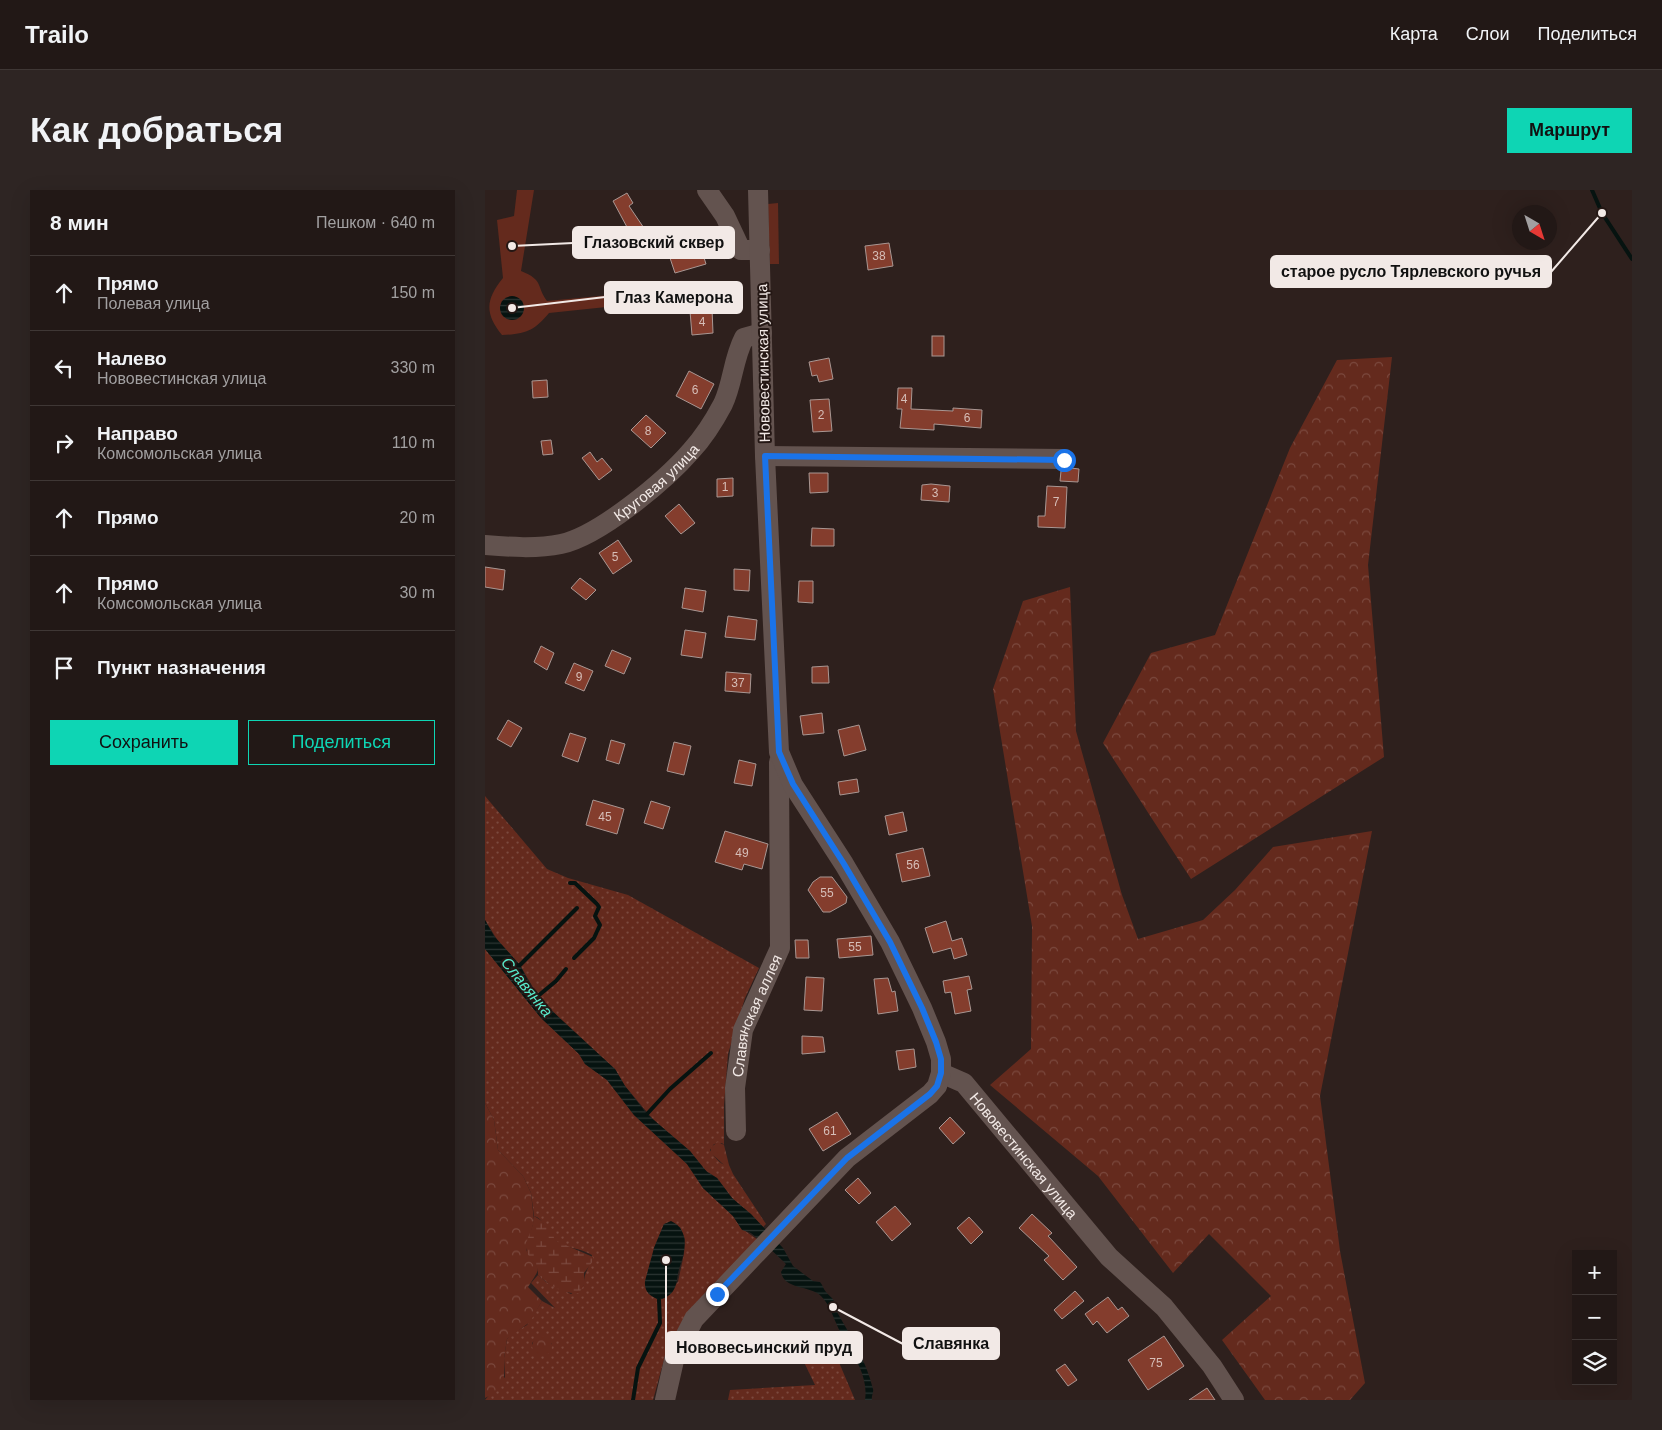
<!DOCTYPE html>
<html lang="ru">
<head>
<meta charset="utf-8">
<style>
  body { margin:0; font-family:Helvetica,sans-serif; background:#2e2523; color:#f1f3f6 }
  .controls { position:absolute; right:15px; bottom:15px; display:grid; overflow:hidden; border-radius:0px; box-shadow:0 5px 20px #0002 }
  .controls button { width:45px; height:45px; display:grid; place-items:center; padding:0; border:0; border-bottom:1px solid #3f3735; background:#221816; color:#f1f3f6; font:25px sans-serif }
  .compass { position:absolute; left:1027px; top:15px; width:45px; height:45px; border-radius:50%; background:#221816; box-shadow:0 5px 20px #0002; rotate:141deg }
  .stop { position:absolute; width:15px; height:15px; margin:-11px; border:4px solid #1a73e8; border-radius:50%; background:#fff }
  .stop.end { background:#1a73e8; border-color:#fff; box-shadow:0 1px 5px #0008 }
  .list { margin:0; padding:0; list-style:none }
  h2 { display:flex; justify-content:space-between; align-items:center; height:65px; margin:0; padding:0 20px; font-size:21px }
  h2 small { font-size:16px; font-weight:400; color:#a2a0a1 }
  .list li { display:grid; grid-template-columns:32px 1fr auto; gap:15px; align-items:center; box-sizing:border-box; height:75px; padding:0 20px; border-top:1px solid #3f3735 }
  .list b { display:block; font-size:19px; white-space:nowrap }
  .list p { margin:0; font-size:16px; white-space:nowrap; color:#a2a0a1 }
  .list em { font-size:16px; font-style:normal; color:#a2a0a1 }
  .actions { display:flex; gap:10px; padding:15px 20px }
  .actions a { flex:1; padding:11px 0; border:1px solid #0ed5b4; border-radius:0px; text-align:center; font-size:18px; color:#0ed5b4 }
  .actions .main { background:#0ed5b4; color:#111 }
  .icon { flex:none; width:28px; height:28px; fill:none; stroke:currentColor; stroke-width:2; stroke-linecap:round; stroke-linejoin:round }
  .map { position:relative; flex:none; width:1147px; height:1210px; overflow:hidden; border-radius:0px }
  header { display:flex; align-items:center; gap:30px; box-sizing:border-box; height:70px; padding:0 25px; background:#221816; border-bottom:1px solid #3f3735 }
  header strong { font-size:24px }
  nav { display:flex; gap:28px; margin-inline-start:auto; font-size:18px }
  .intro { display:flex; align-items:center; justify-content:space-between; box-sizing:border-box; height:120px; padding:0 30px }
  h1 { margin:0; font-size:35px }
  .button { padding:12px 22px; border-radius:0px; background:#0ed5b4; color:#111; font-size:18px; font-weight:700 }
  main { display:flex; gap:30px; padding:0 30px }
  aside { flex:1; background:#221816; border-radius:0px; box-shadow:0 5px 20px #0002 }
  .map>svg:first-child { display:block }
  .grass { fill:url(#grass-dots); fill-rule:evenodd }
  .forest { fill:url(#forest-crowns) }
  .wetland { fill:url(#wetland-marsh) }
  .park { fill:#642a1d }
  .water { fill:url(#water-rules) }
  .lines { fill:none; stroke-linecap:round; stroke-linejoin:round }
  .stream { stroke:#061310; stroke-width:4 }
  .building { fill:#843d2d; stroke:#a99793 }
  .minor { stroke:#63534f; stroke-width:20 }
  .route { stroke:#1a73e8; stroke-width:6 }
  .labels { text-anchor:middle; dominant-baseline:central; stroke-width:4; stroke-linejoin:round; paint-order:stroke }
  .number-label { font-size:12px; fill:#d6beb8 }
  .street-label { font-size:15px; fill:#f2e9e6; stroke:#241714 }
  .water-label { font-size:16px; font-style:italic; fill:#58e9ca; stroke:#241714 }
  .leader { fill:none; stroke:#f2e9e6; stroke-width:2 }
  .callout-dot { fill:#f2e9e6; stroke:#241714; stroke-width:2 }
  .callout { fill:#f2e9e6; stroke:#f2e9e6; stroke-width:2 }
  .callout-label { font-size:16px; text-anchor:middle; font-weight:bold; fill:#111 }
</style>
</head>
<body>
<header>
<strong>Trailo</strong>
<nav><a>Карта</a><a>Слои</a><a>Поделиться</a></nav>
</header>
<div class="intro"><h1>Как добраться</h1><a class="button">Маршрут</a></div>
<main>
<aside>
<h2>8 мин<small>Пешком · 640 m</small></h2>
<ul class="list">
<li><svg class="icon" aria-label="ahead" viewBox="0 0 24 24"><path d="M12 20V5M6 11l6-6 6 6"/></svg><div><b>Прямо</b><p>Полевая улица</p></div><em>150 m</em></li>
<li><svg class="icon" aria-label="left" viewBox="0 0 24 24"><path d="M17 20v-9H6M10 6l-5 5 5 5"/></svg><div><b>Налево</b><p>Нововестинская улица</p></div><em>330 m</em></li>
<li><svg class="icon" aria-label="right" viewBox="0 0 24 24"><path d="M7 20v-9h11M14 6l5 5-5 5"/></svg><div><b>Направо</b><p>Комсомольская улица</p></div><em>110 m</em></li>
<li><svg class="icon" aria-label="ahead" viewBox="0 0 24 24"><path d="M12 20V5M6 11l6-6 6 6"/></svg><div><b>Прямо</b></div><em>20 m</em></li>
<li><svg class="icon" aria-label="ahead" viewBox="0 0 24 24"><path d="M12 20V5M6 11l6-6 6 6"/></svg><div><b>Прямо</b><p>Комсомольская улица</p></div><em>30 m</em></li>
<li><svg class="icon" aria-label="arrive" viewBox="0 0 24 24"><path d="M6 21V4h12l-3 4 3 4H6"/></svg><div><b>Пункт назначения</b></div></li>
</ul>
<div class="actions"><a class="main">Сохранить</a><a>Поделиться</a></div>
</aside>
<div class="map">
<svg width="1147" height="1210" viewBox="0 0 1147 1210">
  <defs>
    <pattern id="grass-dots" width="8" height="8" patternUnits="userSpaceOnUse" patternTransform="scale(1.25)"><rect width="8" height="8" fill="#642a1d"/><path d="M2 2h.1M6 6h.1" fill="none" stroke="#7b493e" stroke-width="1.8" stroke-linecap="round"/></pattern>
    <pattern id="forest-crowns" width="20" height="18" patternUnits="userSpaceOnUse" patternTransform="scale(1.25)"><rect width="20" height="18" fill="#642a1d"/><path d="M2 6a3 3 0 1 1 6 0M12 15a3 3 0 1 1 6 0" fill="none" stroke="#7b493e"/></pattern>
    <pattern id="wetland-marsh" width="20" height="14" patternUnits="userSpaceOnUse" patternTransform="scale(1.25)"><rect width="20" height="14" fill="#642a1d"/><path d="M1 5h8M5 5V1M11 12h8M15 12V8" fill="none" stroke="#7b493e"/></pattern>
    <pattern id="water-rules" width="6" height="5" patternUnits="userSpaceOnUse" patternTransform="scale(1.25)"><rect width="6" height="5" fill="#061310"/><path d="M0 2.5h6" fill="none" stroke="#2b3533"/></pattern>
  </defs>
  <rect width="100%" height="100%" fill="#2e201d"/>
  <g class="grass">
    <path d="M0,606L62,679L83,688L143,705L274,778L260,808L243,864L239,915V955L237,953L229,954L225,960C230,967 235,976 244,975L248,984L281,1034L278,1037L247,1008L232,988L217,978L205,961L172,934L140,896L130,879L95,849L53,806L35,775L13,751L0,730Z"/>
    <path d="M0,759L56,828L94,864L100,874L122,890L149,925L202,974L218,998L248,1026L256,1038L273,1050L180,1166L168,1210H0L20,1187L19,1168L22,1149L28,1143L42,1135L57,1111L70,1118L46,1093L53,1085L61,1092L86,1104L99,1095C98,1082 106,1077 107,1065C96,1058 79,1058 69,1050C61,1043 60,1029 49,1026L46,1003L38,986L13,960L9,930L0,913ZM179,1034L195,1037L200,1049L199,1064L193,1092L174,1110L163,1103L169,1058ZM58,1147L67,1154L50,1162L47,1153L50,1150Z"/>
    <path d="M344,1149L370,1210H243L245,1200L330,1195L317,1168L327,1157Z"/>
  </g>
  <g class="forest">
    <path d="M907,167L883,375L899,567L706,689L618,553L666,463L730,445L805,258L852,170Z"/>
    <path d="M585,397L591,541L637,705L653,749L718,730L750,700L788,657L887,641L835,906L855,1061L880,1193L865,1210H780L737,1150L786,1106L724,1044L688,1083L613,986L505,895L546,859L547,736L508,499L538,411Z"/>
    <path d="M0,913L9,930L13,960L38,986L46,1003L49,1031L41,1060C54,1082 58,1074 43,1097L57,1111L45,1132L22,1149L19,1168V1193L10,1203L0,1208Z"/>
    <path d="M233,952L239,955L244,975H239L226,963V957Z"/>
    <circle cx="57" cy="1156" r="10"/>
  </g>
  <path class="wetland" d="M49,1026L57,1031L71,1051L108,1067V1071L99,1083V1095L94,1103C79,1105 64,1095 53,1085C54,1072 41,1069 41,1057C41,1048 49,1038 49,1026Z"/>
  <g class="park">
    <path d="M32,0H49L36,81C59,90 51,96 62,111L253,93L254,108L169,112L64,123C49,141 41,144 17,145C0,124 0,110 18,88L12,30L29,26Z"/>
    <path d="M293,13L294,74H285L283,14Z"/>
  </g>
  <g class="water">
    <circle cx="27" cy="118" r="12"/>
    <path d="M0,730L9,746L35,775L45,795L65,819L130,879L140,896L162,924L205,961L222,982L232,988L247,1008L266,1024L298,1058L308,1076L328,1091L335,1092C338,1095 338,1099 341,1102C343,1105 347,1107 349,1111C350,1115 349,1118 352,1122C366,1147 381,1170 388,1199C389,1202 386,1206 387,1210H380C384,1185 367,1164 356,1143C349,1131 346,1116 336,1106C325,1095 299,1100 296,1082L301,1074C299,1071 269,1044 264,1042C262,1041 259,1041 257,1040L248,1026L218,998L202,974L149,925L122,890L100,874L94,864L56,828L0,759Z"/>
    <path d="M186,1031C204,1039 201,1060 195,1076C190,1090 195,1104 174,1110C165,1106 159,1102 160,1091L169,1058L179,1034Z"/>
  </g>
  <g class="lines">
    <g class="stream">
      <path d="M1107,0L1117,23L1147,69"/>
      <path d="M85,693H90L112,714L114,717L110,726L115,735L109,748L89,768"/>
      <path d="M35,775L92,718"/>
      <path d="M53,806L71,791L81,779"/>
      <path d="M162,924L185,899L226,863"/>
      <path d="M148,1210L153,1178L175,1133L174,1110"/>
    </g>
  </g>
  <g class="building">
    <path d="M142,3L148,13L144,16L163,44L145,56L136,44L143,39L128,11Z"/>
    <path d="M404,53L408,76L383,80L380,56Z"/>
    <path d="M215,55L221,74L190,83L184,65Z"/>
    <path d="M227,119L228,143L207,145L205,121Z"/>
    <rect x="447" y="146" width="12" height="20"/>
    <path d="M344,168L348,189L334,192L332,185L327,186L324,172Z"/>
    <path d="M204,181L229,194L216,219L191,206Z"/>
    <path d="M62,190L63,207L48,208L47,191Z"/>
    <path d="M413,198H427L426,219L468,221V218L497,220L496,238L449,234V240L415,238L417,219H412Z"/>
    <path d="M344,209L347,241L328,242L325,210Z"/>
    <path d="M161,225L181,243L166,258L146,240Z"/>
    <path d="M66,250L68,264L58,265L56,251Z"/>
    <path d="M105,262L112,272L117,268L127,280L114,290L97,268Z"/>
    <path d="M586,278L594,279L593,292L575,291L576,281Z"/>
    <path d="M324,283H343V302L325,303Z"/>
    <path d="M248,288V306L232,307V289Z"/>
    <path d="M446,294L465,296L464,312L436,310L437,295Z"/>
    <path d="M562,296L582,297L580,338L553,337V326H560Z"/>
    <path d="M194,314L210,333L196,344L180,326Z"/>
    <path d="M327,338L349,339V356H326Z"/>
    <path d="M133,350L147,371L128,384L114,363Z"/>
    <path d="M0,377L20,380L18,400L0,397Z"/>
    <path d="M249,379L265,380L264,401L249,400Z"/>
    <path d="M95,388L111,400L101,410L86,398Z"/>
    <path d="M314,391H328V413L313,412Z"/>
    <path d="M200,398L221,401L218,422L197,418Z"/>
    <path d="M243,426L272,430L270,450L240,447Z"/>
    <path d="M200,440L221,443L217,468L196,465Z"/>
    <path d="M56,456L69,463L62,480L49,472Z"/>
    <path d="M127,460L146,468L139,484L120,476Z"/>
    <path d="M89,473L108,481L99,501L80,493Z"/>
    <path d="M343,476L344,493H327V477Z"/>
    <path d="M241,482L266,484L265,503L240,501Z"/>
    <path d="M337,523L339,543L318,545L315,526Z"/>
    <path d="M23,530L37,538L26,557L12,549Z"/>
    <path d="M374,535L381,560L359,566L353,540Z"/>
    <path d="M85,543L101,548L93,572L77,566Z"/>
    <path d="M126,550L140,554L134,574L121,570Z"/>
    <path d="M189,552L206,556L199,585L182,581Z"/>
    <path d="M254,570L271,574L267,596L249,593Z"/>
    <path d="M372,589L374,602L355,605L353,592Z"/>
    <path d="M108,610L139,619L132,644L101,635Z"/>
    <path d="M166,611L185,617L178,639L159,633Z"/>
    <path d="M418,622L422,641L404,645L400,626Z"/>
    <path d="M240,641L283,654L277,679L259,674L257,680L230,672Z"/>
    <path d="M438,658L445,686L417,692L411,664Z"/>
    <path d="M335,687H347L362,707L361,713L345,722H338L323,700L328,692Z"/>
    <path d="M461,731L467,751L477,748L482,765L469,769L466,758L448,763L440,738Z"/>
    <path d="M386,746L388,765L354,768L352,749Z"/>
    <path d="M310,750H323L324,768H311Z"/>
    <path d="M484,786L487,799L482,800L486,821L470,824L466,802L460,803L458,791Z"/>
    <path d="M321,787L339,788L337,821L319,820Z"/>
    <path d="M403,788L407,802L410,801L413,821L393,824L389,789Z"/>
    <path d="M317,846L338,847L340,862L317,864Z"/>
    <path d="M429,859L431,877L414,880L411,861Z"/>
    <path d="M352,922L366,944L338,961L324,939Z"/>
    <path d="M465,927L480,943L468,954L454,938Z"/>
    <path d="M373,988L386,1003L374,1014L360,1000Z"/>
    <path d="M410,1016L426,1034L407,1051L391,1032Z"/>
    <path d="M547,1024L567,1043L563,1046L592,1077L578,1090L559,1070L564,1066L534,1038Z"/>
    <path d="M484,1027L498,1042L486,1054L472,1038Z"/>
    <path d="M590,1101L599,1111L577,1129L569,1120Z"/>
    <path d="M623,1107L633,1120L637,1117L644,1126L622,1143L612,1131L608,1135L600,1124Z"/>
    <path d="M679,1146L699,1176L663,1200L643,1170Z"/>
    <path d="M580,1174L592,1190L583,1196L571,1180Z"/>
    <path d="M722,1198L730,1210H704Z"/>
  </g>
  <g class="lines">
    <g class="minor">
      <path d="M222,0L240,26L256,60H275"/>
      <path d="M280,266L579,269"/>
      <path id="s1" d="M0,355C24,357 52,359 76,354C114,346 180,291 206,261C219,247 229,231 238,214C248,193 248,169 259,148L277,143"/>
      <path id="s2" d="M456,883L479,893L624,1067L679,1117L727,1176L749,1210"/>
      <path id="s3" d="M251,941L250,898L258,840L295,758L294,572"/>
      <path d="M180,1210L190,1166L209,1129L362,968L445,904L452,896L456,883V869L451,852L437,818L405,752L359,674L308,595L294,562L280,266L273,0"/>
    </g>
  </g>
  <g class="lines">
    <path class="route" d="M232,1104L362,968L445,904L452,896L456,883V869L451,852L437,818L405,752L359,674L308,594L294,562L280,266L579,270"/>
  </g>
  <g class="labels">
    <g class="number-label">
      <text x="394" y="66">38</text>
      <text x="217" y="132">4</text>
      <text x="210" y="200">6</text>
      <text x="419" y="209">4</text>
      <text x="336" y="225">2</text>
      <text x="482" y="228">6</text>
      <text x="163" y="241">8</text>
      <text x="240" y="297">1</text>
      <text x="450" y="303">3</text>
      <text x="571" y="312">7</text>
      <text x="130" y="367">5</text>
      <text x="94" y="487">9</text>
      <text x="253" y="493">37</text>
      <text x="120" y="627">45</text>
      <text x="257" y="663">49</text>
      <text x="428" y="675">56</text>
      <text x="342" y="703">55</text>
      <text x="370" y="757">55</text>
      <text x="345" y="941">61</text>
      <text x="671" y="1173">75</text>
    </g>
    <g class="street-label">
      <text transform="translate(278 173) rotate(-91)">Нововестинская улица</text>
      <text stroke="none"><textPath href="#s1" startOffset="191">Круговая улица</textPath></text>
      <text stroke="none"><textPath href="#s3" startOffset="119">Славянская аллея</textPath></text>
      <text stroke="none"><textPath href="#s2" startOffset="119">Нововестинская улица</textPath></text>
    </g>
    <g class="water-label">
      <text transform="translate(42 797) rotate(51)">Славянка</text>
    </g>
  </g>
  <path class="leader" d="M27 56L88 53M1117 23L1066 82M27 118L120 107M348 1117L418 1154M181 1070L181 1158"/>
  <g class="callout-dot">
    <circle cx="27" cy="56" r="5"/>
    <circle cx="1117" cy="23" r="5"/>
    <circle cx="27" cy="118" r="5"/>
    <circle cx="348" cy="1117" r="5"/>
    <circle cx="181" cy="1070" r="5"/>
  </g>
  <g class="callout">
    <rect x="88" y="37" width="161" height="31" rx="5"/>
    <rect x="786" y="66" width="280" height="31" rx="5"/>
    <rect x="120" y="92" width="137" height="31" rx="5"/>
    <rect x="418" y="1138" width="96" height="31" rx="5"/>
    <rect x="181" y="1142" width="196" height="31" rx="5"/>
  </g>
  <g class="callout-label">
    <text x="169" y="58">Глазовский сквер</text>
    <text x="926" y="87">старое русло Тярлевского ручья</text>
    <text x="189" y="113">Глаз Камерона</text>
    <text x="466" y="1159">Славянка</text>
    <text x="279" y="1163">Нововесьинский пруд</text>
  </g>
</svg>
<div class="controls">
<button>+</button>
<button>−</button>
<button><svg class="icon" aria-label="layers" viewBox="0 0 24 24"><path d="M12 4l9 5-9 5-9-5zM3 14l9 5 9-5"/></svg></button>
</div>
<svg class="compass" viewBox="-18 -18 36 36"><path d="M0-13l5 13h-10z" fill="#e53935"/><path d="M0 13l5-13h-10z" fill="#a2a0a1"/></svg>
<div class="stop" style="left:579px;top:270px"></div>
<div class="stop end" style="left:232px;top:1104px"></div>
</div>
</main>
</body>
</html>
